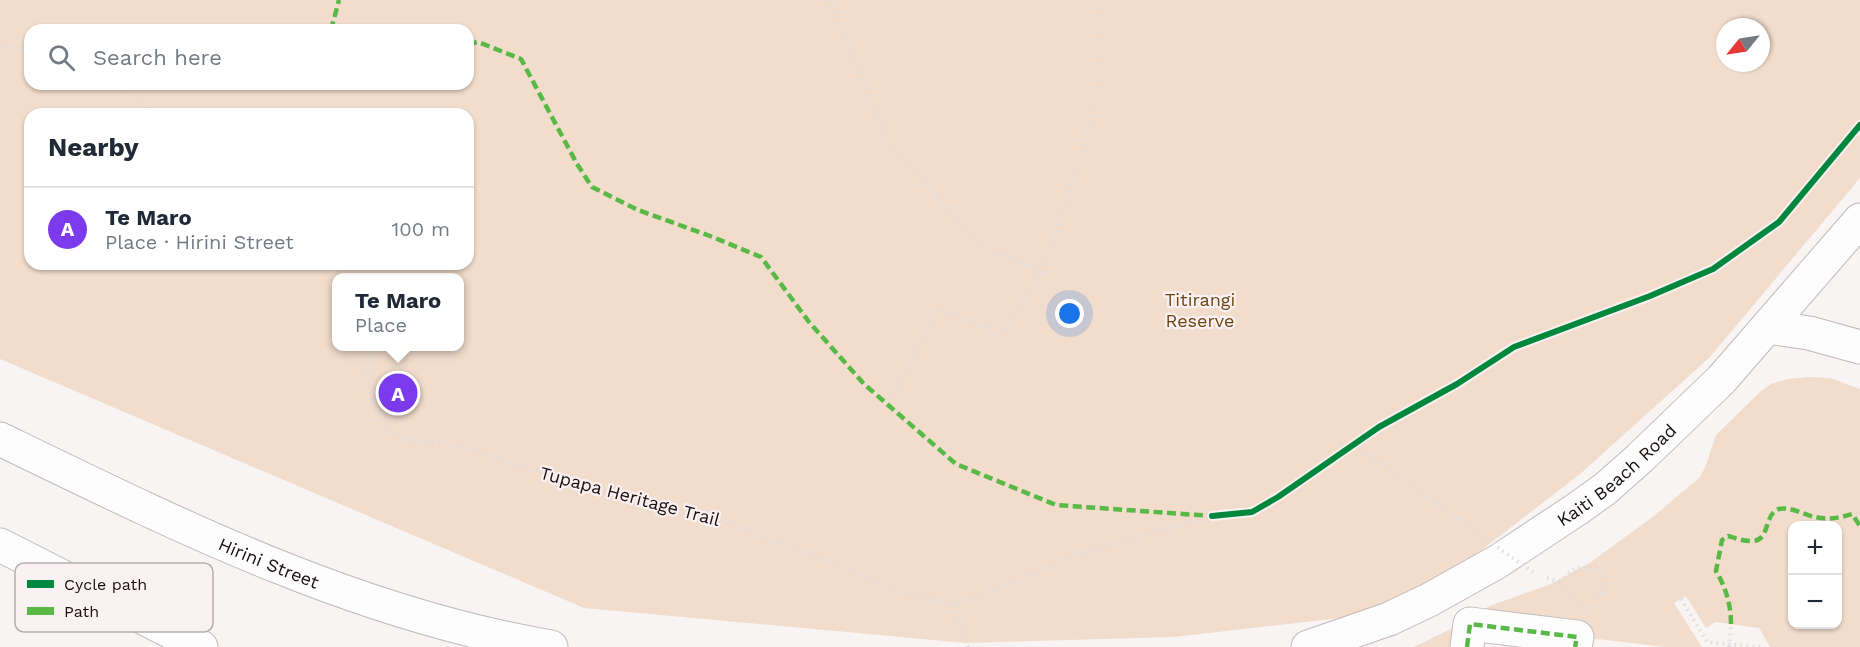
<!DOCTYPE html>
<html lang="en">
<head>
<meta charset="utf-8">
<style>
  body { margin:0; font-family:"Work Sans",sans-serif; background:#f6f6f7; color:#1f2937 }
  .controls { position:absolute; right:18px; bottom:18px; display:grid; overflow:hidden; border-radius:12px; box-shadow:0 2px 4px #0004 }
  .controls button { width:54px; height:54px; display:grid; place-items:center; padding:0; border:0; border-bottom:2px solid #e0e1e3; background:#fff; color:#1f2937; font:30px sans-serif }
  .compass { position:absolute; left:1716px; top:18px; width:54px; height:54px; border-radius:50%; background:#fff; box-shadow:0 2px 4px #0004; rotate:240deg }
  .you { position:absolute; left:1070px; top:314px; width:21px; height:21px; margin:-15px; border:4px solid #fff; border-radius:50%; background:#1a73e8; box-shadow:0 0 0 9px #1a73e833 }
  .badge { display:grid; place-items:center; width:39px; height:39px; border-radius:50%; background:#7c3aed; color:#fff; font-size:20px; font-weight:700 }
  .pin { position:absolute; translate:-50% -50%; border:3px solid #fff; box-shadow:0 2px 6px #0006 }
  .popup { position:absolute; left:332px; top:273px; width:132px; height:78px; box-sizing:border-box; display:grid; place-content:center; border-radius:12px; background:#fff; filter:drop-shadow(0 2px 4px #0005); font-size:20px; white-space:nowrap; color:#747a83 }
  .popup b { font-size:22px; color:#1f2937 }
  .popup::after { content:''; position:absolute; left:50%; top:100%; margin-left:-12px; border:12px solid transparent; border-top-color:#fff }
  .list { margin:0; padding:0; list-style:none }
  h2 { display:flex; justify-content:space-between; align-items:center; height:78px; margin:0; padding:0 24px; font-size:26px }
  h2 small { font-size:20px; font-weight:400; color:#747a83 }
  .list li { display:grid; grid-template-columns:39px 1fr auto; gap:18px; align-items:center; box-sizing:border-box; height:84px; padding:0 24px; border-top:2px solid #e0e1e3 }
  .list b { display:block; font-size:22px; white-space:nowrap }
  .list p { margin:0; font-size:20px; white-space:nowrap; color:#747a83 }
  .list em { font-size:20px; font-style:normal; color:#747a83 }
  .icon { flex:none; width:33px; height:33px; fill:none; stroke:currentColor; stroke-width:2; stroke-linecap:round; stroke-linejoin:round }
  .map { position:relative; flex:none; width:1860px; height:647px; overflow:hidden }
  .search { position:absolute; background:#fff; box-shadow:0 2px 4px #0004; left:24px; top:24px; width:450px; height:66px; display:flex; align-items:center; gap:15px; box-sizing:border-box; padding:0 21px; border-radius:18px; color:#747a83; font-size:22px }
  .panel { position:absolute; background:#fff; box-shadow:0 2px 4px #0004; left:24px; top:108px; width:450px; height:162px; border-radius:18px }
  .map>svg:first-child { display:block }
  .green { fill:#f2ddcc; fill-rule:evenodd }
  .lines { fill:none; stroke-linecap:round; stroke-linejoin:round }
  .minor-casing { stroke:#c2b9b9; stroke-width:35 }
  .major-casing { stroke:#c2b9b9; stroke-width:35 }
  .path { stroke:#dfdddd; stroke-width:4; stroke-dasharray:1.5 4.5; stroke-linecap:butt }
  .minor { stroke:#fefdfd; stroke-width:33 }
  .major { stroke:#fefdfd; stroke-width:33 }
  .path-bridge { stroke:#dfdddd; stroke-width:4; stroke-dasharray:1.5 4.5; stroke-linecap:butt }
  .quiet { stroke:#58b947; stroke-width:4.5; stroke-dasharray:9 4.5; stroke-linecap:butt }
  .cycleway-casing { stroke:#faf2f2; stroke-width:10 }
  .cycleway { stroke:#00873e; stroke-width:6 }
  .labels { text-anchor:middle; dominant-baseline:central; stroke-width:4.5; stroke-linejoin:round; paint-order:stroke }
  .park-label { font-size:18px; fill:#6f4211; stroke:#faf2f2 }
  .street-label { font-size:18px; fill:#1b0e0f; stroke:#faf2f2 }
  .key { fill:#faf2f2; stroke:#b7aeae; stroke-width:1.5 }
  .key-label { font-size:16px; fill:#1b0e0f }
</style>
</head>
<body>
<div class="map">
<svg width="1860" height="647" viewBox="0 0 1860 647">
  <rect width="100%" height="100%" fill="#f8f4f4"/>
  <g class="green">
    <path d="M0,0H1860V178L1710,357L1579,475L1402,611L1174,637L966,643L584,608L0,359ZM1725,27H1761V63H1725ZM30,30H468V84H30ZM30,114H468V264H30ZM336,278H460V346H336Z"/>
    <path d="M1808,377L1830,378L1860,389V647H1770L1759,628L1715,622L1706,628L1686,596L1674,603L1702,647H1665L1470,624L1467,647H1414L1451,629L1492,605L1551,584L1591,562L1654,516L1700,477L1706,465L1716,435L1761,391L1771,384L1788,379ZM1792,526H1838V624H1792Z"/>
  </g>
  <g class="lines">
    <g class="minor-casing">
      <g id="minor">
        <path d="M1768,327L1809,333L1860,347"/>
        <path d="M0,545L201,647"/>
        <path d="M1467,647L1470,624L1577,637L1575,647"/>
      </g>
    </g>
    <g class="major-casing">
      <g id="major">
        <path id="s1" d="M0,439C177,525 356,614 551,647"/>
        <path id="s2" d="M1308,647L1389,619L1429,600L1497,562L1577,509L1605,489L1640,458L1722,379L1860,220"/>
      </g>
    </g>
    <g class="path">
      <path d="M830,0L891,147L982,245L1042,271L1004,333L937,309L889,405"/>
      <path d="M0,45L30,51"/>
      <path d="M118,84L156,114"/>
      <path d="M342,264L357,278"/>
      <path d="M1042,271L1082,155L1097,91L1098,0"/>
      <path d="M376,346L370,357L368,370L369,401L385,426L399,436L413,441L454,444L519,466L595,485L613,495L667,510L701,516L727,523L820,558L903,593L955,605"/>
      <path d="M1355,444L1472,529"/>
      <path d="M1547,578L1560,582L1570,596"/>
      <path d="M1560,582L1575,568L1595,567L1603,575L1607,586L1594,602"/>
      <path d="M1681,599L1707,642L1761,647"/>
      <path d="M968,647L955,605L1085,552L1212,516"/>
      <path d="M1729,647L1731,624"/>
    </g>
    <use href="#minor" class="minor"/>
    <use href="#major" class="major"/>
    <g class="path-bridge">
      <path d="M1473,530L1537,575"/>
      <path d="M1571,597L1595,612"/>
    </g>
    <g class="quiet">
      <path d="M331,30L339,0"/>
      <path d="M468,44L478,42L521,59L577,164L592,187L638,210L710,236L761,257L809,322L864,384L956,464L1056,505L1212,516"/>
      <path d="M1731,624C1731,605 1726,588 1716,571L1722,540L1728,536C1735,538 1743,541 1751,541C1771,542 1763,514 1779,509C1790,506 1804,515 1815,517C1828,520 1839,518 1852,514L1860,526"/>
      <path d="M1467,647L1470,624L1577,637L1575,647"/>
    </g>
    <g class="cycleway-casing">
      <path id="cycleway" d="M1212,516L1252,512L1278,497L1379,427L1457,384L1514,347L1650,296L1713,269L1779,222L1860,125"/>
    </g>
    <use href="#cycleway" class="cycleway"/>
  </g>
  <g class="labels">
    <g class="park-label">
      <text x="1200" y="299">Titirangi<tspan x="1200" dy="21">Reserve</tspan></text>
    </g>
    <g class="street-label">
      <text stroke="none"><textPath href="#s2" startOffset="356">Kaiti Beach Road</textPath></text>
      <text transform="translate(630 496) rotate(15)">Tupapa Heritage Trail</text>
      <text stroke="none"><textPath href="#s1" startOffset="296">Hirini Street</textPath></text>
    </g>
  </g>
  <rect x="15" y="563" width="198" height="69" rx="9" class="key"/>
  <rect x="27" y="580" width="27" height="8" fill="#00873e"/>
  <rect x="27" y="607" width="27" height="8" fill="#58b947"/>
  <g class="key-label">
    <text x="64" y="590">Cycle path</text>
    <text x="64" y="617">Path</text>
  </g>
</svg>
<div class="controls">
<button>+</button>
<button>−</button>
</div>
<svg class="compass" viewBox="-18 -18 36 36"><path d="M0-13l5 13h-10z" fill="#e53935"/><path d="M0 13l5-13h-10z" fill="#747a83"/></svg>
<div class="you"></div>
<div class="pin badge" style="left:398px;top:393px">A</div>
<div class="popup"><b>Te Maro</b>Place</div>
<div class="search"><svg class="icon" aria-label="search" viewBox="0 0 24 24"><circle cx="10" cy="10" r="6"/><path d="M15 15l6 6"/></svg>Search here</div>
<section class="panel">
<h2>Nearby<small></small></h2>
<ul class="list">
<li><span class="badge">A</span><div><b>Te Maro</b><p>Place · Hirini Street</p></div><em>100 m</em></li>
</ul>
</section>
</div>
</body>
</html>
